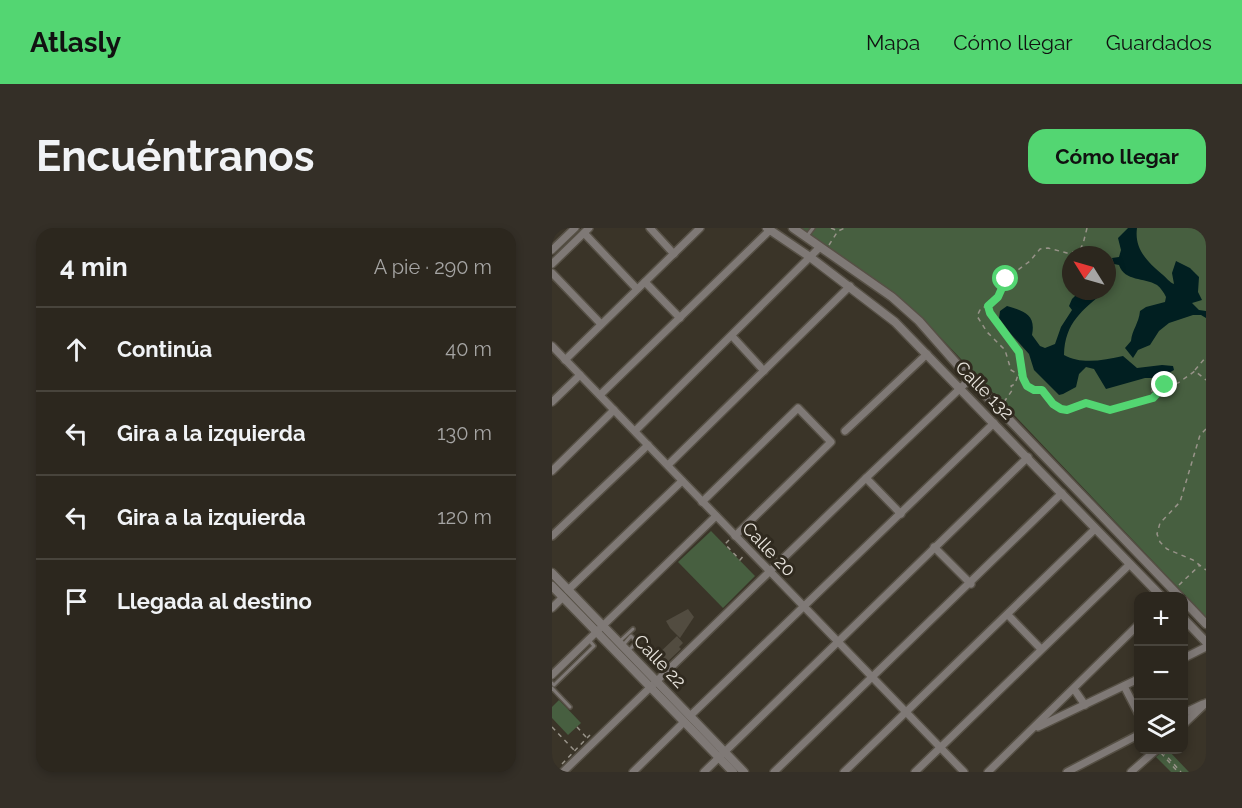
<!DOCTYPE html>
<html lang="es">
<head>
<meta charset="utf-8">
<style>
  body { margin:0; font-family:Raleway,sans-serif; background:#342f27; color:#f1f3f6 }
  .controls { position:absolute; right:18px; bottom:18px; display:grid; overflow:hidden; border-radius:12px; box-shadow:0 3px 9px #0003 }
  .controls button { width:54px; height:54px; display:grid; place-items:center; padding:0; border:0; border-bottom:2px solid #48443c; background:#2c271e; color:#f1f3f6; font:30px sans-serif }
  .compass { position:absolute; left:510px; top:18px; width:54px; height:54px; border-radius:50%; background:#2c271e; box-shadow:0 3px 9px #0003; rotate:307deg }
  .stop { position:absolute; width:18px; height:18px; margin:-14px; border:4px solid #53d672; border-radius:50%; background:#fff }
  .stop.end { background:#53d672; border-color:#fff; box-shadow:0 2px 6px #0008 }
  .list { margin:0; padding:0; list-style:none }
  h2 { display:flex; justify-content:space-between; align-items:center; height:78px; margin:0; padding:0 24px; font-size:26px }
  h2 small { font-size:20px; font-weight:400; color:#a6a5a4 }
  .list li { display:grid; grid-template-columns:39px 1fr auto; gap:18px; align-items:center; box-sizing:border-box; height:84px; padding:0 24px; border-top:2px solid #48443c }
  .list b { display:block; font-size:22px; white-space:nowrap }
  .list em { font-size:20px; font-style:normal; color:#a6a5a4 }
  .icon { flex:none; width:33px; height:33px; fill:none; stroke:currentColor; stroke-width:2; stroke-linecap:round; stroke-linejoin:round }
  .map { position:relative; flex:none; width:654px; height:544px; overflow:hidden; border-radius:18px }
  header { display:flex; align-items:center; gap:36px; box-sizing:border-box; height:84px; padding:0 30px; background:#53d672; color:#111 }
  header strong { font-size:28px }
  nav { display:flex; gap:33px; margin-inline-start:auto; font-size:21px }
  .intro { display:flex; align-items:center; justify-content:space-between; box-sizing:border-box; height:144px; padding:0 36px }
  h1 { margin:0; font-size:42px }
  .button { padding:15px 27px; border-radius:18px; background:#53d672; color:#111; font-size:21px; font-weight:700 }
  main { display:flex; gap:36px; padding:0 36px }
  aside { flex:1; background:#2c271e; border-radius:18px; box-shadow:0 3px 9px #0003 }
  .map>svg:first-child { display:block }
  .green { fill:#475f40; fill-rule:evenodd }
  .water { fill:#011f21 }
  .building { fill:#524c40 }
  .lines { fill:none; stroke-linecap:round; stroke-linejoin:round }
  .service-casing { stroke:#565045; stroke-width:6 }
  .minor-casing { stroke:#565045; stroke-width:10 }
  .tertiary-casing { stroke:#565045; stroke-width:11 }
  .path { stroke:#989389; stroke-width:1.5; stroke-dasharray:4.5 4.5; stroke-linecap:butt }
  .service { stroke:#7f7976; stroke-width:3 }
  .minor { stroke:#7f7976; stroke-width:7 }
  .tertiary { stroke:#7f7976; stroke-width:8 }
  .route { stroke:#53d672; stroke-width:8 }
  .labels { text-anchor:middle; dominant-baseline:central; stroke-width:6; stroke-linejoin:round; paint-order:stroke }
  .street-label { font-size:18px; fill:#e8e4dd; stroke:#302a1f }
</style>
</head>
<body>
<header>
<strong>Atlasly</strong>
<nav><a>Mapa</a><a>Cómo llegar</a><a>Guardados</a></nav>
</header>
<div class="intro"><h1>Encuéntranos</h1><a class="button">Cómo llegar</a></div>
<main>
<aside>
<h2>4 min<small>A pie · 290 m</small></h2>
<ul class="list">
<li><svg class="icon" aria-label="ahead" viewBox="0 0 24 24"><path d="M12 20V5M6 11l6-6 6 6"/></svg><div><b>Continúa</b></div><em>40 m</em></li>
<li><svg class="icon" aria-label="left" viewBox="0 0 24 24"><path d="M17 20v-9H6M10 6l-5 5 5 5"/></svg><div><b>Gira a la izquierda</b></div><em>130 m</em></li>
<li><svg class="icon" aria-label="left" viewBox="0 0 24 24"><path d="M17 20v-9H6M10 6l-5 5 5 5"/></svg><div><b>Gira a la izquierda</b></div><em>120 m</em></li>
<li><svg class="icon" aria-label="arrive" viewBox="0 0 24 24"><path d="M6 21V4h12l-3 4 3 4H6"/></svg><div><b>Llegada al destino</b></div></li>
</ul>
</aside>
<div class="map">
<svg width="654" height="544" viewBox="0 0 654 544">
  <rect width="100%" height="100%" fill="#3a3428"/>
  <g class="green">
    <path d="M247,0H654V389L369,89ZM519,27H555V63H519Z"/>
    <path d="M159,303L203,348L171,380L126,334Z"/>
    <path d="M7,472L29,495L16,507L0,490V479Z"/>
    <path d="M612,522H616L637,544H619L604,529Z"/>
  </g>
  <g class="water">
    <path d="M576,0H585C582,22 596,34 611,47C615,50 617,54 622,56L620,45L624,33L638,40L647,49L646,64L650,72L640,75L647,82L654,83V90L649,87H641L617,95L607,103L598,117L586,122L581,130L573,120L579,113C580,102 587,95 588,83L594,79L613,74L614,69C612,65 609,60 605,57C592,49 573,54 567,37L562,36L560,30L567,29L569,22L566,10Z"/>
    <path d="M528,63H553C530,83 513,94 512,127C530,137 552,132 571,128L585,140L610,137L621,138L622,142L608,150H593L554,161L542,141L534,139L527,146L524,159L511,166L507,167L482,142L477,126L459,106L447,90L448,83L455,78C473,83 484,87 480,107L488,118L493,120L503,116L509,99L520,82L517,78L520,71Z"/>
  </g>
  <g class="building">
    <path d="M136,381L142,389L128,410L118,400L114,393Z"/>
    <path d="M125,408L131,415L127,419L129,421L111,438L103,429Z"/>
  </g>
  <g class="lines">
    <g class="service-casing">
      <g id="service">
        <path d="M255,8L261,0"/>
        <path d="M68,413L81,401"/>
        <path d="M72,416L79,408L85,414L77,422"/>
        <path d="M0,455L2,457L42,418L37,412"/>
        <path d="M0,460L18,479"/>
      </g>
    </g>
    <g class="minor-casing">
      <g id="minor">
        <path d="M98,0L122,26"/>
        <path d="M32,5L85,61"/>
        <path d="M0,22L23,0"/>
        <path d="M0,36L37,0"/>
        <path d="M0,45L49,96"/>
        <path d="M93,54L128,90"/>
        <path d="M180,108L212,143"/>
        <path d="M0,118L412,544"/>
        <path d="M13,132L148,0"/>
        <path d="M48,167L218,2"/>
        <path d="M0,174L28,147"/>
        <path d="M83,203L268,19"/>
        <path d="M293,203L375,126"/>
        <path d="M116,237L298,58"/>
        <path d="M0,243L62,182"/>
        <path d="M314,250L349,286"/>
        <path d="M150,274L246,180L279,214L183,308"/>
        <path d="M0,308L96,217"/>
        <path d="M382,319L419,356"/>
        <path d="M16,362L130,253"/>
        <path d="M0,380L11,369"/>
        <path d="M456,387L489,421"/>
        <path d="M632,430L654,419"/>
        <path d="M0,447L164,288"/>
        <path d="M572,458L586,485"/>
        <path d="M522,461L533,477"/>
        <path d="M632,485L651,476"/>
        <path d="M138,488L442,195"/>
        <path d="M632,496L654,475"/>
        <path d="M486,499L586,451"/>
        <path d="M11,544L314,250L418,151"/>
        <path d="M81,544L132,494"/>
        <path d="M152,544L476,229"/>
        <path d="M222,544L510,265"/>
        <path d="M292,544L543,301"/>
        <path d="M363,544L578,336"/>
        <path d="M436,544L586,397"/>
        <path d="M515,544L586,507"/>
        <path d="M579,544L604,522"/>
        <path d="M653,544L654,543"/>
      </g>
    </g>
    <g class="tertiary-casing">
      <g id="tertiary">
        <path d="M215,0L258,29L343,94L609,368"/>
        <path d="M241,0L340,69L367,93L418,151L627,368"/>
        <path d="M0,345L192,544"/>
        <path d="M0,358L181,544"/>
        <path d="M632,373L654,396"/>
        <path d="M632,391L654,414"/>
      </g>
    </g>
    <g class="path">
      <path d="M279,0L286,3L293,0"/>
      <path d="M535,0L531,16L527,23L515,25L496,20L488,21L478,33L454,51L446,69L436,78C440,99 462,108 468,127C472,138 467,149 477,159C480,163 485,163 490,162L501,176L509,181L515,182L534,175L558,182C570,177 586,178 597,172L601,160L626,155L643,143L654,152"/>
      <path d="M277,17L286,3"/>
      <path d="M436,78L429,80L425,88L435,104L453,122L459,142L467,147L469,146"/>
      <path d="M643,142L654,129"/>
      <path d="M598,171L604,168L612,159"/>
      <path d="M452,174L461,161L459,158L463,156L466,147"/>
      <path d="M654,201L648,207L628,274L608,295L605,306L608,314L615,321L641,332L654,342"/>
      <path d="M177,312L173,316L188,332L193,326"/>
      <path d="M627,357L648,337"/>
      <path d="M0,499L22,522"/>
      <path d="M25,499L34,509"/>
      <path d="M610,523L629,544"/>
      <path d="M609,525L626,544"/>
      <path d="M10,536L38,507"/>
    </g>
    <use href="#service" class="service"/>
    <use href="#minor" class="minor"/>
    <use href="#tertiary" class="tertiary"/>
  </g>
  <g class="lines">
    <path class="route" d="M454,51L446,69L436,78L438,85L467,124L471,150L475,158L482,162H490L501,176L509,181L515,182L534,175L558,182L601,170L613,157"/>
  </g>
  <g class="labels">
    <g class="street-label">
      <text transform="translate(433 162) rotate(45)">Calle 132</text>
      <text transform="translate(217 321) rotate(46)">Calle 20</text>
      <text transform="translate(108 433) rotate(46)">Calle 22</text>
    </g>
  </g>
</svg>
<div class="controls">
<button>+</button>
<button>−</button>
<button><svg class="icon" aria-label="layers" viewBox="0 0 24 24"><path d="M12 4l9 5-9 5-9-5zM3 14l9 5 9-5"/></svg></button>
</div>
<svg class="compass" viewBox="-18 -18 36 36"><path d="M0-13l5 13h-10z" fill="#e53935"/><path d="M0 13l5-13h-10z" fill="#a6a5a4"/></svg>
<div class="stop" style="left:454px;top:51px"></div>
<div class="stop end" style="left:613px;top:157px"></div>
</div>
</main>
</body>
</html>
